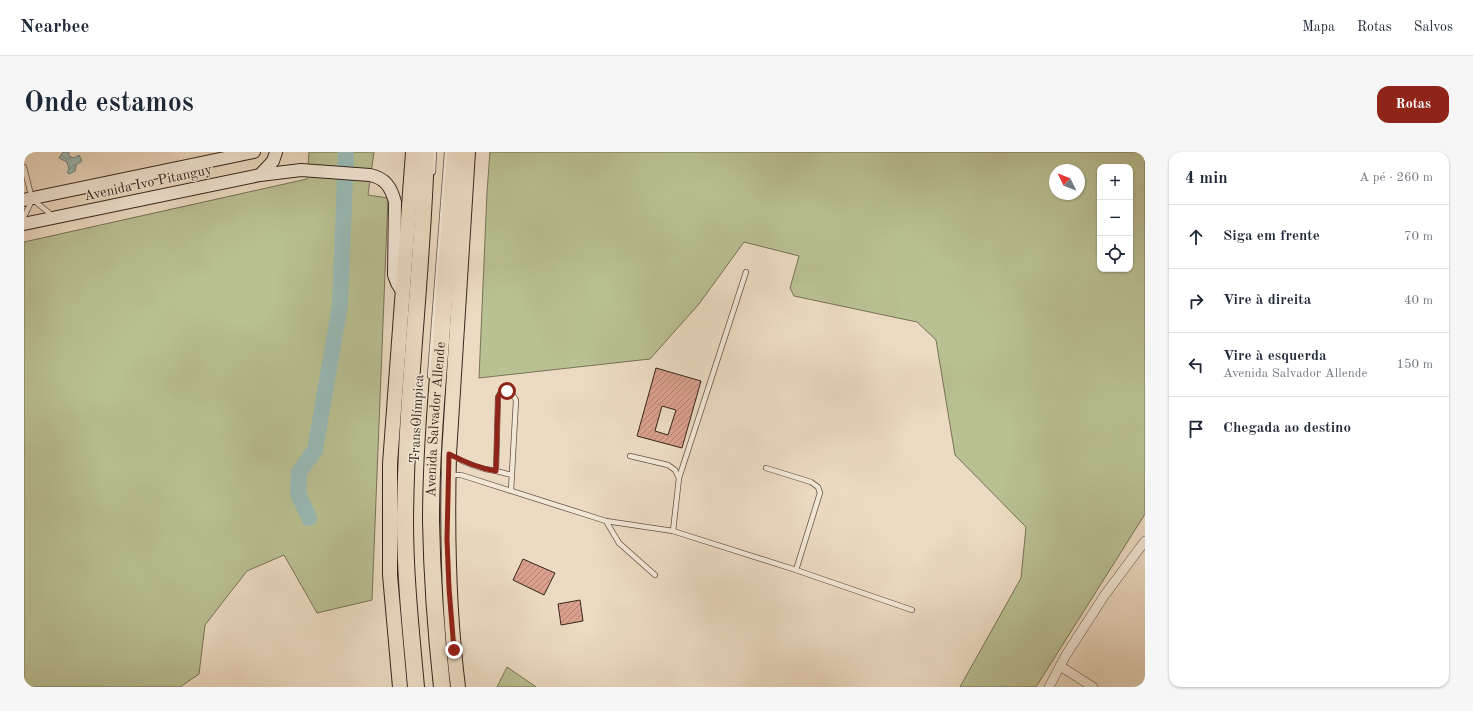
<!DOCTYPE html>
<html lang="pt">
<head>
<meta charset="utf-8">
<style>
  body { margin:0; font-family:"Old Standard TT",serif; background:#f6f6f7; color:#1f2937 }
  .controls { position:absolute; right:12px; top:12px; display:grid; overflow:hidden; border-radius:8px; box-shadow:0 1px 3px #0004 }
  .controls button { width:36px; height:36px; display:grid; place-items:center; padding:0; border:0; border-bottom:1px solid #e0e1e3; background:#fff; color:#1f2937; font:20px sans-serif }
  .compass { position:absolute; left:1025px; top:12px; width:36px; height:36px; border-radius:50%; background:#fff; box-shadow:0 1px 3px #0004; rotate:313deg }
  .stop { position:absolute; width:12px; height:12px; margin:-9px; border:3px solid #8f2418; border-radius:50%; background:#fff }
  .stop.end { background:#8f2418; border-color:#fff; box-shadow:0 1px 4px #0008 }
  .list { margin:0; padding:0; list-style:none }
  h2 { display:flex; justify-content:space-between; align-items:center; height:52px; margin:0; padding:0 16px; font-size:17px }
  h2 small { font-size:13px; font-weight:400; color:#747a83 }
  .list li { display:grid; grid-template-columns:26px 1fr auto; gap:12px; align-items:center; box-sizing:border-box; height:64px; padding:0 16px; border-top:1px solid #e0e1e3 }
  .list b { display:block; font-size:15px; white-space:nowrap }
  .list p { margin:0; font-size:13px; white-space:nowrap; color:#747a83 }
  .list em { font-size:13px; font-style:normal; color:#747a83 }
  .icon { flex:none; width:22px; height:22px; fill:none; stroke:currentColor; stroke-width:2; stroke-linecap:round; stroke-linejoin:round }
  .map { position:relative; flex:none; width:1121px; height:535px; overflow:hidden; border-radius:12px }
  header { display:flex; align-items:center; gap:24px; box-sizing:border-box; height:56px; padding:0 20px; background:#fff; border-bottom:1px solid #e0e1e3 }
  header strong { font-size:19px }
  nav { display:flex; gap:22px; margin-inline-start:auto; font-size:14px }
  .intro { display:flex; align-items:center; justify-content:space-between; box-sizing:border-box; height:96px; padding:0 24px }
  h1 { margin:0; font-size:28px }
  .button { padding:10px 18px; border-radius:12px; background:#8f2418; color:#fff; font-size:14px; font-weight:700 }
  main { display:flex; gap:24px; padding:0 24px }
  aside { flex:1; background:#fff; border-radius:12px; box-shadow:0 1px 3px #0004 }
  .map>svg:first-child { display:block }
  .green { fill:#b9c092; stroke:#787257; fill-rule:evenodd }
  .water { fill:url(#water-waves); stroke:#717f79 }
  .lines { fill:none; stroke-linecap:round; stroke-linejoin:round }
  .river { stroke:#99bbb7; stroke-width:16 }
  .building { fill:url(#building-hatch); stroke:#36251c; fill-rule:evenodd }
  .lane-casing { stroke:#645246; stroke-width:6 }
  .street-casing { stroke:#645246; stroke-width:10 }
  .secondary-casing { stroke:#36251c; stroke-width:14 }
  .primary-casing { stroke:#36251c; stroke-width:16 }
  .highway-casing { stroke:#36251c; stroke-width:18 }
  .lane { stroke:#f3e8d7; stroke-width:4.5 }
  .street { stroke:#f3e8d7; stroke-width:9 }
  .secondary { stroke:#f3e8d7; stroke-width:12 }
  .primary { stroke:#ecdbc2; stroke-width:14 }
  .highway { stroke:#ecdbc2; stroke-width:16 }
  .route { stroke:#8f2418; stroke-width:5 }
  .labels { text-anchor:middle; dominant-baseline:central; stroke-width:3; stroke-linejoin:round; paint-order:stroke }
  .street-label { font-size:14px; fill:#36251c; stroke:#f3e8d7 }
</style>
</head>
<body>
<header>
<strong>Nearbee</strong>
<nav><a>Mapa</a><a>Rotas</a><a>Salvos</a></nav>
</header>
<div class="intro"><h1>Onde estamos</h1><a class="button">Rotas</a></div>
<main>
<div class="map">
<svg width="1121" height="535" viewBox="0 0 1121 535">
  <defs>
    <pattern id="water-waves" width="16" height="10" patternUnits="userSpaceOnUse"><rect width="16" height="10" fill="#99bbb7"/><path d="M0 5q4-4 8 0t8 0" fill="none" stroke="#7e9894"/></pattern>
    <pattern id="building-hatch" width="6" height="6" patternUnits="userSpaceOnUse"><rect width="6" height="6" fill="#daa08d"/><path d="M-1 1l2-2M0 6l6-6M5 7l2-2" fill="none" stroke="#b28272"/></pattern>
  </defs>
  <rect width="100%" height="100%" fill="#ecdbc2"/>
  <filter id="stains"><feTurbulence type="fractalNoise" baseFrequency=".005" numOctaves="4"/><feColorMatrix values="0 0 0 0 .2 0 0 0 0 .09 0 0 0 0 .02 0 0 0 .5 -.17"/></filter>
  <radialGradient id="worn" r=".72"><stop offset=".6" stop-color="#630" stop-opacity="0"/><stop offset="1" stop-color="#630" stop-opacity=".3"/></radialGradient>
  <g class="green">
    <path d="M285,0H350L344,43L364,46L348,448L293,461L260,403L223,419L181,473L175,522L156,535H4L0,528V90L283,27Z"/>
    <path d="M466,0H1121V362L1012,535H936L997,426L1002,375L931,303L912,188L893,170L770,144L766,136L775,104L720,90L675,152L626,207L455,226L463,40ZM1076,15H1106V117H1076ZM1031,18H1055V42H1031Z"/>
    <path d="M483,515L512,535H473Z"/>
  </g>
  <path class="water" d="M39,0H45V4L50,6L55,3L58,9L52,13L51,19L45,22L43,20L45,17L43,10L35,6Z"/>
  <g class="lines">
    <path class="river" d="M285,366L274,341L275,320L291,298L316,153L322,0"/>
  </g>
  <g class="building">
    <path d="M632,216L677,229L658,296L613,284ZM638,254L652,258L644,283L631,279Z"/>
    <path d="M499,407L531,421L520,443L489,428Z"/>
    <path d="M556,448L559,469L537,473L534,452Z"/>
  </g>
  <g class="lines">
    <g class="lane-casing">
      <g id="lane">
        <path d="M0,15L8,47L29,64"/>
        <path d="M409,20L410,0"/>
        <path d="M0,65L8,48"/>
        <path d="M406,224L423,0"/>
        <path d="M427,303C441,311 455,317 472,319"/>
        <path d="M606,304L644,313L651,318L655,326L649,379"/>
        <path d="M742,316L787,330L794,335L796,341L772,418"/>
        <path d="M426,323H437L582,369L649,379L772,418L888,458"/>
        <path d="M655,326L722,120"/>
        <path d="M487,339L492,248C488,241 485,239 477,240L474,245L472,319L488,323"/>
        <path d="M582,369L595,391L631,423"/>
      </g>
    </g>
    <g class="street-casing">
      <g id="street">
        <path d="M1036,514L1069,535"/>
        <path d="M1025,535L1042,503L1080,444L1121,389"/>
      </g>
    </g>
    <g class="secondary-casing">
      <g id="secondary">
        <path d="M236,23L249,9L252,0"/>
        <path d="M0,48L230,0"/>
        <path d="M0,72L236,23L277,18L346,23C361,26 367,35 371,50L370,123L373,131L378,139"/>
      </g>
    </g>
    <g class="primary-casing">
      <g id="primary">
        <path d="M376,535L366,423V312L389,0"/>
        <path d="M434,535C424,457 423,380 425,302L444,0"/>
      </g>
    </g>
    <g class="highway-casing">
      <g id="highway">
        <path d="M392,535C387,480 381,424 381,369C382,246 398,123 402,0"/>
        <path id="s1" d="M418,535C412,480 408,424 407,369C407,313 411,258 416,202C421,135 426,67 431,0"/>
      </g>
    </g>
    <use href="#lane" class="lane"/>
    <use href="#street" class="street"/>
    <use href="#secondary" class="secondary"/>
    <use href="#primary" class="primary"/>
    <use href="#highway" class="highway"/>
  </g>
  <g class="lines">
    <path class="route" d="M430,498L425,436L423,387L425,302C440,310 454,316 472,319L474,245L477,240L483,239"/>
  </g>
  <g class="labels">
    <g class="street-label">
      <text transform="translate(124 31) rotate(-12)">Avenida Ivo Pitanguy</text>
      <text transform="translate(393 267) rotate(-87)">TransOlímpica</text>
      <text stroke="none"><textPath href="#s1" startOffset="268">Avenida Salvador Allende</textPath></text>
    </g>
  </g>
  <rect width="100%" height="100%" filter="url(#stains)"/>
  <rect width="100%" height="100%" fill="url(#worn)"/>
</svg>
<div class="controls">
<button>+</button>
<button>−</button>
<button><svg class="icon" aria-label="locate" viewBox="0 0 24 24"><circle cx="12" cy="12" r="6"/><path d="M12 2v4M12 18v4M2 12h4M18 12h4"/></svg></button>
</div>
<svg class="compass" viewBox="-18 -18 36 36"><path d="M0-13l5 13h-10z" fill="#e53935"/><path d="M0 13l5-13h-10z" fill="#747a83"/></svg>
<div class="stop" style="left:483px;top:239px"></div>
<div class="stop end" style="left:430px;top:498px"></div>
</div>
<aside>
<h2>4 min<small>A pé · 260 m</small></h2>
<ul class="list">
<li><svg class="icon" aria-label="ahead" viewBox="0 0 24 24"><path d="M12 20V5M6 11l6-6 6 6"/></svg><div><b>Siga em frente</b></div><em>70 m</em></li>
<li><svg class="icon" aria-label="right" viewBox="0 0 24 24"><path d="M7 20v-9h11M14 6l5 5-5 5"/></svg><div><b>Vire à direita</b></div><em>40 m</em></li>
<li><svg class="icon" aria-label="left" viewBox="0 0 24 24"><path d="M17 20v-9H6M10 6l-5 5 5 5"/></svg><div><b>Vire à esquerda</b><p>Avenida Salvador Allende</p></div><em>150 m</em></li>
<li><svg class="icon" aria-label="arrive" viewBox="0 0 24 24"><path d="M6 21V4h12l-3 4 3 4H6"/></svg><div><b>Chegada ao destino</b></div></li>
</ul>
</aside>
</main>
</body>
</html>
